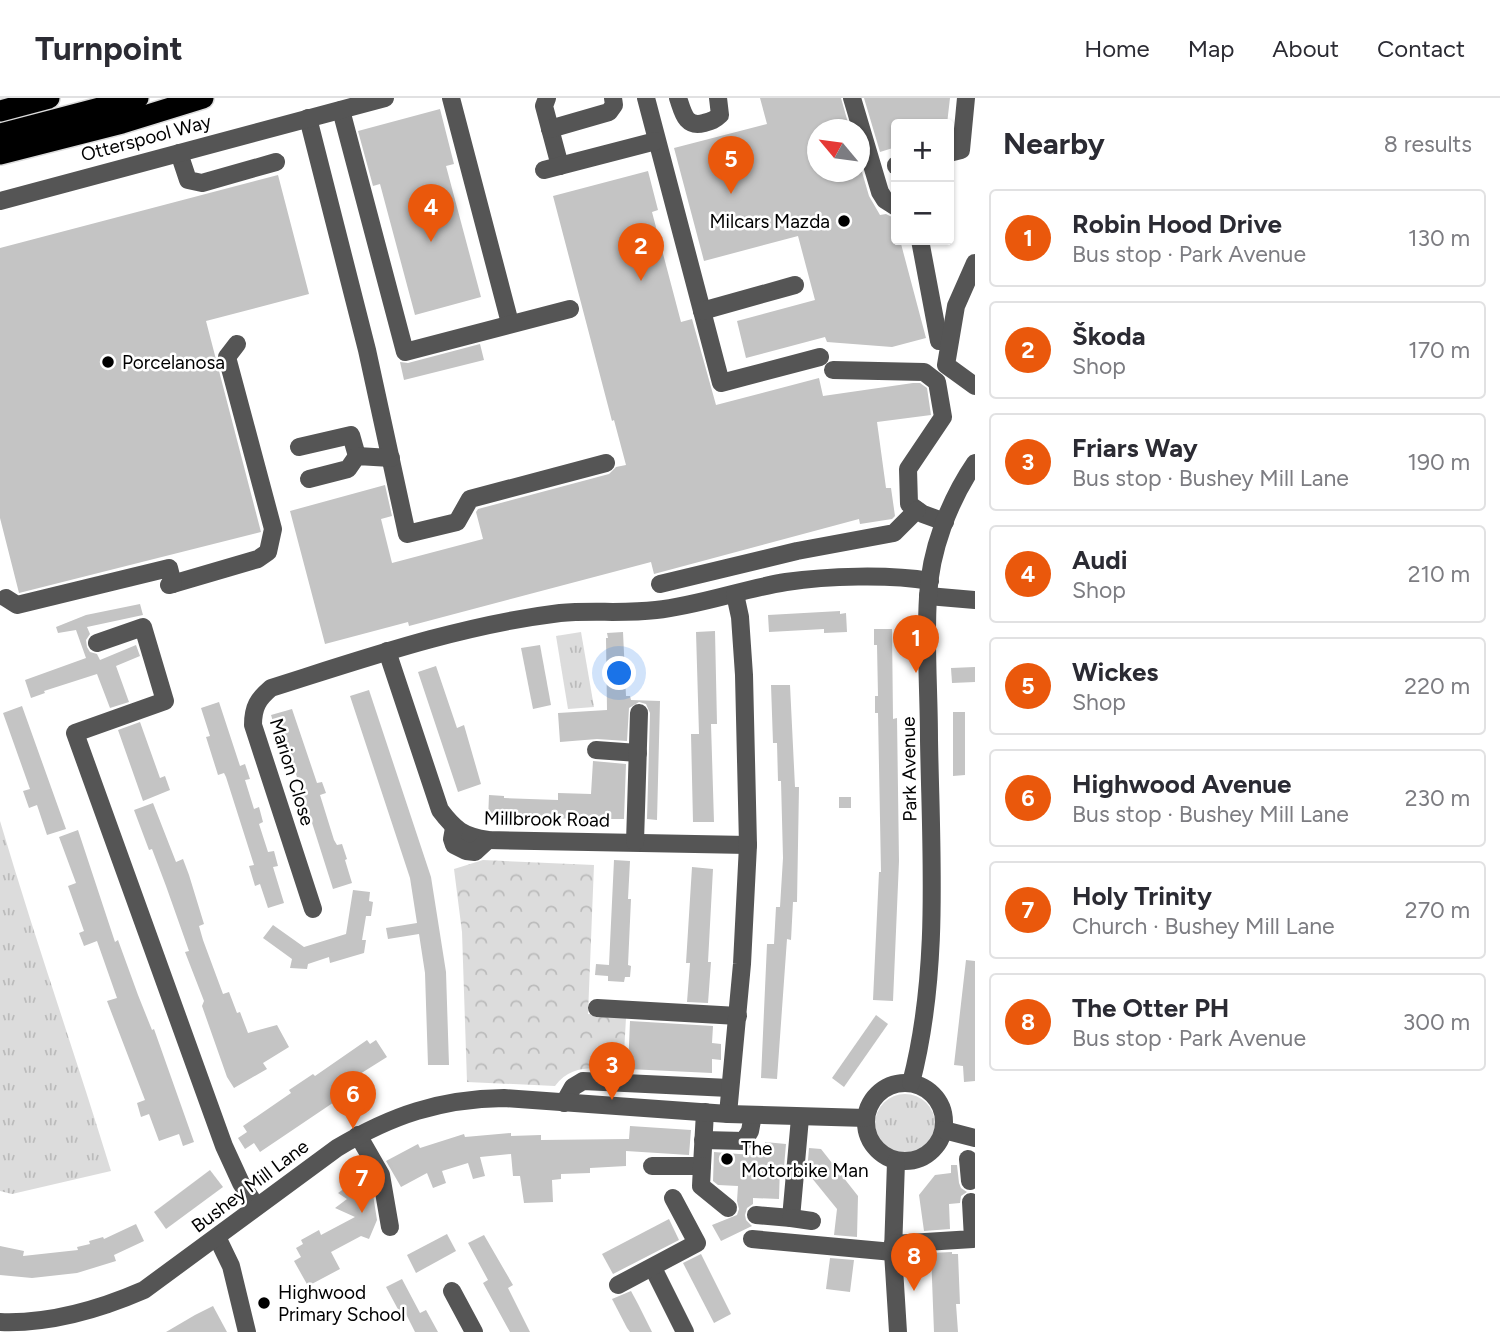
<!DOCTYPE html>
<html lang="en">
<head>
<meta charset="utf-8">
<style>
  body { margin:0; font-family:Figtree,sans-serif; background:#f2f2f3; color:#2b2b33 }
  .controls { position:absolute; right:21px; top:21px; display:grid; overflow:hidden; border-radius:7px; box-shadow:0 2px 5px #0004 }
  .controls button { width:63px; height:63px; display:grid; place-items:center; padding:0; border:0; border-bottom:2px solid #e1e1e2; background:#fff; color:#2b2b33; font:35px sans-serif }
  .compass { position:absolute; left:807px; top:21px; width:63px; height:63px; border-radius:50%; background:#fff; box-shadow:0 2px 5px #0004; rotate:299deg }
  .you { position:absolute; left:620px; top:576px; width:24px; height:24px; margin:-18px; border:5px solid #fff; border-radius:50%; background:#1a73e8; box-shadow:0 0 0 10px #1a73e833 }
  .badge { display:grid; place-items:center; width:46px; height:46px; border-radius:50%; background:#ea580c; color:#fff; font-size:23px; font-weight:700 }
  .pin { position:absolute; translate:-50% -58px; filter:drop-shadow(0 2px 4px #0008) }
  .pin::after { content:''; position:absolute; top:37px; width:24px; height:21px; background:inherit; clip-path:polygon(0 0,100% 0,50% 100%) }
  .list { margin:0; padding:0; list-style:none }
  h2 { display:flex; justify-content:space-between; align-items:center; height:91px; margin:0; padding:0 28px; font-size:30px }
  h2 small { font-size:23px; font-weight:400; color:#7c7c81 }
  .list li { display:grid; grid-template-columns:46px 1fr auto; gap:21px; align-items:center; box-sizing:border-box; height:98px; margin:0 14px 14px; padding:0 14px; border:2px solid #e1e1e2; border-radius:7px }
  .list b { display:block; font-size:26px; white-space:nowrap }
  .list p { margin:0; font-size:23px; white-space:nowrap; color:#7c7c81 }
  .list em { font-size:23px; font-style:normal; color:#7c7c81 }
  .map { position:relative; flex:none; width:975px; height:1234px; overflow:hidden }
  header { display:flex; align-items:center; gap:42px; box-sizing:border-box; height:98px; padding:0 35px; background:#fff; border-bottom:2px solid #e1e1e2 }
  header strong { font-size:33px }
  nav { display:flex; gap:38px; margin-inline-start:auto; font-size:24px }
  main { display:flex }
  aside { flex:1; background:#fff }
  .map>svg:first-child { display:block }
  .grass { fill:url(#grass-tufts) }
  .park { fill:url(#park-crowns) }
  .building { fill:#c4c4c4 }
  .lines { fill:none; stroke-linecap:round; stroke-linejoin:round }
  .highway-casing { stroke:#dbdbdb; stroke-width:24 }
  .minor { stroke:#555; stroke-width:18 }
  .highway { stroke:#000; stroke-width:21 }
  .poi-dot { fill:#000; stroke:#fff; stroke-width:2.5 }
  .labels { text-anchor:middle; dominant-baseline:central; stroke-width:5; stroke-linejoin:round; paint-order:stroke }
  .street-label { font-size:19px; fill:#000; stroke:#fff }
  .poi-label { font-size:19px; fill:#000; stroke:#fff; text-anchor:start }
</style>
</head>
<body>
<header>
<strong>Turnpoint</strong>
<nav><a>Home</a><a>Map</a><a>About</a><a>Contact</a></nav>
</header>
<main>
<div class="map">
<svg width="975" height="1234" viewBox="0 0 975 1234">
  <defs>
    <pattern id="grass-tufts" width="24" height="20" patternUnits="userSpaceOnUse" patternTransform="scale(1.75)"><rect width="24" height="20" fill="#dcdcdc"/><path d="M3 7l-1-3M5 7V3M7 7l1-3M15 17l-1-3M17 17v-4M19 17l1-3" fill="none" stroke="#bbb"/></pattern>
    <pattern id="park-crowns" width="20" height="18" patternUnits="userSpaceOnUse" patternTransform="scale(1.75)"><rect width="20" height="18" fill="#dcdcdc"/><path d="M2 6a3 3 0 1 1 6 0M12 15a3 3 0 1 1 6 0" fill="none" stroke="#bbb"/></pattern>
  </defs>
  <rect width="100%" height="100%" fill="#fff"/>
  <g class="grass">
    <path d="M581,534L594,609L568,611L556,538Z"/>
    <path d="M0,723C35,841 75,956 111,1073L12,1096L0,1093Z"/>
    <circle cx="905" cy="1026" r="30"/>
  </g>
  <path class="park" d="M483,762L594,767L588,916L626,920L623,972C597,971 573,964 555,988L467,984L462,834L454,771Z"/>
  <g class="building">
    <path d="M760,0H841L850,32H817V74H862L869,98L880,117L886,116L894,120L896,142H900L926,240L892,249L827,244L825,239L746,260L737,223L815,202L798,138L704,163L674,50L767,26Z"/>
    <path d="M864,0H950L947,26H896V49L880,54Z"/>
    <path d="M440,11L454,66L446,68L481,199L415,217L380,86L373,88L358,33Z"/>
    <path d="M648,73L658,112L652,114L681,224L692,221L716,307L819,280L823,298L913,285H920L927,290L931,317L877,324L886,390H891L895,418L892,421L860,426L859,421L654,476L651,464L409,528L408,524L325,546L290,413L385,387L392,418L381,421L392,465L483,441L476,414L478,411L609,376L616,369L626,367L614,322L612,323L553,98Z"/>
    <path d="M278,77L309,196L206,223L261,434L19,495L0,420V150Z"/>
    <path d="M480,246L484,262L404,282L400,264L408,265Z"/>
    <path d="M140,506L143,517L87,529L90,536L86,542L87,549L90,554L97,556L100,562L136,547L140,558L116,568L129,604L110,610L97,576L44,593L45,595L31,600L25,582L86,560L76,532L58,535L56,529L86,517Z"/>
    <path d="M840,513V516L846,515L847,534L824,535V531L769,534L768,517Z"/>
    <path d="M874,531H892L893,621L897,620L899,763L893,903L873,902L879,774H881L878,615H875V598H878L877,547H874Z"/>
    <path d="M715,533L717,626H711L714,724H693L691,636H699L696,534Z"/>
    <path d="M623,534L626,598H630L631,602L660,603L657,722L647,721L650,615L646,606L639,604L629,610L627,643L597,641L560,644L558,615L607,612L606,540H608L607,535Z"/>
    <path d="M540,547L551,607L533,611L521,550Z"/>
    <path d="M436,568L457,630L464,627L481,686L458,694L418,574Z"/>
    <path d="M975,569V584L952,585L951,570Z"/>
    <path d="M771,587H790L795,689H799L797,804H793L791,842L787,841L777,981L761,980L767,846H774L776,809H780L783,760L781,683H778L777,645H773Z"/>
    <path d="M369,592L431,779L446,874L449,967H428L425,875L419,836L388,841L386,830L417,825L410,780L350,598Z"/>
    <path d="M219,604L240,668L245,666L250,681L245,682L254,711L259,709L263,724L259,726L268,754L274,753L278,768L273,769L284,805L268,810L260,786L255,788L249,768L254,767L226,679L224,675L218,677L206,639L210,638L201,610Z"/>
    <path d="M22,608L66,731L47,737L37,707L29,710L23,693L30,691L3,615Z"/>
    <path d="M292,611L317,685L322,684L326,695L320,697L334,742L337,747L342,746L347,761L345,762L352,785L333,791L307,709L301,711L297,697L302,696L291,659L285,661L271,617Z"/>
    <path d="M953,614H965V677L953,678Z"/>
    <path d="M140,624L160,680L165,678L170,692L143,703L118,632Z"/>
    <path d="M593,663L626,666L624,721H610L609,725L580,724V721L518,719V723L488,722L489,697L504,698V700L558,702V695L591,696Z"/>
    <rect x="839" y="699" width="12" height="11"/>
    <path d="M153,705L176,764L183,761L189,777L204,826L199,828L203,842L223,896L229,894L237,915L240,914L248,935L277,927L289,949L263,965L267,971L234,990L227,979L202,908L204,903L185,854L189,853L166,788L152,751L149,752L134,712Z"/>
    <path d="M78,732L115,844L118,842L138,897L152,932L154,931L194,1044L183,1048L179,1036L159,1043L149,1016L141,1019L137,1005L145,1002L107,903L117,900L97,843L84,848L79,835L84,833L68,788L76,785L59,739Z"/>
    <path d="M614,762L630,763L628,801H631L628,867L631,868L630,879H625L624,884L608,883V878L595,877L596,866L609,867Z"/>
    <path d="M692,769L713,771L708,864H711L708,905L687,904L690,865H686Z"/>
    <path d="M353,792L370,794L369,803L373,804L371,818H366L362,842H366L364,855L330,865L329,859L308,866L307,871L290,870L292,861L263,840L273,827L304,849L346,836Z"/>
    <path d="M966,862L975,863V983L964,984L963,968L954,967Z"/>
    <path d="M876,917L888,926L844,989L832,980Z"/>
    <path d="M630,923L713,928L712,945L721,946V962L712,961V975L628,971Z"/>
    <path d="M367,942L370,946L376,942L387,959L344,986L349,994L260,1054L254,1045L245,1051L238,1040L247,1034L243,1028L291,995L289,992L313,976L315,978Z"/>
    <path d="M630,1028L691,1032L689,1057L626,1053V1068L590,1070V1075L561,1076V1081L552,1082L553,1104L524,1105L520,1078H513L511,1056L480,1059L485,1078L473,1081L468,1065L442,1073L446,1085L433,1090L427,1075L401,1089L386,1063L418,1046L420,1050L464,1036L465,1039L511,1035V1038L541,1037V1042L629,1041Z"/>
    <path d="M765,1044L786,1046L784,1069L780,1068L779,1101L753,1100V1106L747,1110L745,1117L746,1122L752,1128L721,1143L712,1127L737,1117L739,1111L737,1103L738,1088L718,1087L713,1083L714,1054L764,1058Z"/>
    <path d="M809,1050L821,1051L858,1098L857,1139L834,1137L837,1111L807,1074Z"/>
    <path d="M951,1067H957L959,1085L961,1090L967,1094L961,1098L960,1105L949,1106L950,1131L924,1133L919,1097L935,1077L951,1075Z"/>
    <path d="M210,1072L223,1089L166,1131L154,1114Z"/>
    <path d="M359,1080L362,1090L371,1084L377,1122L369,1141L361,1138L331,1154L340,1171L308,1188L294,1163L301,1159L296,1150L303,1146L301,1142L319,1132L321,1137L355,1119L335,1110L347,1101L338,1095Z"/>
    <path d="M669,1121L679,1142L613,1176L602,1156Z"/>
    <path d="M136,1126L144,1143L114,1157L116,1163L77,1175L32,1180L0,1177V1148L24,1153L23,1158L78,1152L77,1149L90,1146L89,1143L103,1139L104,1141Z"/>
    <path d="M447,1136L456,1153L416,1175L407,1157Z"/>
    <path d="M484,1137L513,1187L508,1190L530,1234H510L483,1185L488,1182L468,1145Z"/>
    <path d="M952,1154V1156H958L960,1206H956L958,1234H934L931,1155Z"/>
    <path d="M701,1156L731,1216L714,1225L683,1165Z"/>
    <path d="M830,1160L854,1162L850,1194L826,1191Z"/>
    <path d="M402,1181L420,1215L426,1212L438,1234H415L404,1212L400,1215L386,1189Z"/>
    <path d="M631,1193L638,1206L652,1234H630L627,1230L612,1201Z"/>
    <path d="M213,1208L227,1234H166L195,1217Z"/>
  </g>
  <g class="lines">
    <g class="highway-casing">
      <g id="highway">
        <path d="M0,13L49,0"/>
        <path d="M0,36L138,0"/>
        <path d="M0,56L122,25L203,0"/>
      </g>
    </g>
    <g class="minor">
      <path d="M451,0L510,225"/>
      <path d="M547,0L544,8L560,68"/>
      <path d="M646,0L721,285L820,259"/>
      <path d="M678,0C683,14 685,30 704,25C711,23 715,22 720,17L718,0"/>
      <path d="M852,0L880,94L885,102L896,109"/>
      <path d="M341,12L405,254L570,211"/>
      <path d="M308,20L367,252L407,436L457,424L470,401L606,365"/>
      <path d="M550,31L609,14L614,7L613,0"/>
      <path d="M179,55L188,82L202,85L276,64"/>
      <path d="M949,55L961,52L966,0"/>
      <path d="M896,68V67"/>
      <path d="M544,72L656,43"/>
      <path d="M0,103L385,0"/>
      <path d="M920,142L939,243"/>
      <path d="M975,165L956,208L946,267L975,288"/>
      <path d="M702,213L795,187"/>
      <path d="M833,272L924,274L937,284L943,319L908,371L909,406L923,416L945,424"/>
      <path d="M299,349L351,337L357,358"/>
      <path d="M309,381L348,371L357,358L391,360"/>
      <path d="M660,486L797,453L894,435L917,412"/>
      <path d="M169,487L258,461L268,454L273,431L227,259L237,246"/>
      <path d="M928,498L975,502"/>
      <path d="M6,500L17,507L169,470L173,486"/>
      <path d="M97,545L143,529L165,603L75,635L224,1048L241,1085L256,1108"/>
      <path d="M387,553L440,712C455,732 463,738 488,742L748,747"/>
      <path d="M596,652L638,655"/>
      <path d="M454,730L452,741L454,747L466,753L475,754L488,742"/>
      <path d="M635,744L639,615"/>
      <path d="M313,811L253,627C253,609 258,601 271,590C366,560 461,527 560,515C592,512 624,516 656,512C700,507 743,491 786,484C827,478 889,476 930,483"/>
      <path d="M597,910L738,918"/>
      <circle cx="905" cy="1024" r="39"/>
      <path d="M911,985C940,874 931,756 929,642C929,594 925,546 928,499C930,453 949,403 975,365"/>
      <path d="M564,1005L573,989L583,983L729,990"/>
      <path d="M728,1016L742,866L748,747L744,577L740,519L735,496"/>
      <path d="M944,1032L975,1040"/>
      <path d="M358,1037L381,1077L390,1129"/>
      <path d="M703,1042L744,1043L750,1033L753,1017"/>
      <path d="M968,1061L970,1083"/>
      <path d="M896,1064L893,1154L898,1234"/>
      <path d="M652,1068H702L705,1014"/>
      <path d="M702,1068L701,1088L728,1110"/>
      <path d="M756,1117L791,1120L800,1020"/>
      <path d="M791,1120L812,1123"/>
      <path d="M217,1139L231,1168L247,1234"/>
      <path d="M752,1141L893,1154"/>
      <path d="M893,1146L973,1141L971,1104"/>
      <path d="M653,1170L685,1234"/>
      <path d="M618,1187L697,1145L673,1100"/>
      <path d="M452,1193L474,1234"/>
      <path d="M0,1224C50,1226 98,1212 144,1192L337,1050C392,1017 440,1001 504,1000L728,1016L866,1020"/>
    </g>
    <use href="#highway" class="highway"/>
  </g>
  <g class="poi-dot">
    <circle cx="844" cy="123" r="7"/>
    <circle cx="108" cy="264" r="7"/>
    <circle cx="727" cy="1061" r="7"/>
    <circle cx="264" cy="1205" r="7"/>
  </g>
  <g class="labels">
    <g class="street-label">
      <text transform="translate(146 40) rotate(-15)">Otterspool Way</text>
      <text transform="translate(909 671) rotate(-91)">Park Avenue</text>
      <text transform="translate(292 674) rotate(73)">Marion Close</text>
      <text transform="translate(547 721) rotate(1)">Millbrook Road</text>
      <text transform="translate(250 1088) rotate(-37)">Bushey Mill Lane</text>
    </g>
    <g class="poi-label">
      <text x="830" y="123" text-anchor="end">Milcars Mazda</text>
      <text x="122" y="264">Porcelanosa</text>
      <text x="741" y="1050">The<tspan x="741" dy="22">Motorbike Man</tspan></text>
      <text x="278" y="1194">Highwood<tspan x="278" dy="22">Primary School</tspan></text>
    </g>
  </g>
</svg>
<div class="controls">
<button>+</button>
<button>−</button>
</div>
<svg class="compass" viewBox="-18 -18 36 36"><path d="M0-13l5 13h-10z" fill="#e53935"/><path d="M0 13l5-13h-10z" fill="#7c7c81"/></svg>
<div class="you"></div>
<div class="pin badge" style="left:916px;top:575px">1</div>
<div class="pin badge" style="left:641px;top:183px">2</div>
<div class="pin badge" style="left:612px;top:1002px">3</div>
<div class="pin badge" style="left:431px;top:144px">4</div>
<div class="pin badge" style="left:731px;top:96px">5</div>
<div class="pin badge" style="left:353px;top:1031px">6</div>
<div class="pin badge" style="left:362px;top:1115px">7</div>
<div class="pin badge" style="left:914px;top:1193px">8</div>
</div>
<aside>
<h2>Nearby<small>8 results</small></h2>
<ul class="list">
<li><span class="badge">1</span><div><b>Robin Hood Drive</b><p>Bus stop · Park Avenue</p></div><em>130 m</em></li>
<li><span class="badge">2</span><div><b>Škoda</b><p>Shop</p></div><em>170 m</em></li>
<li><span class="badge">3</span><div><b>Friars Way</b><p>Bus stop · Bushey Mill Lane</p></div><em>190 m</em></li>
<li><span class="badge">4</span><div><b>Audi</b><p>Shop</p></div><em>210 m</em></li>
<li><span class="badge">5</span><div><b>Wickes</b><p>Shop</p></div><em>220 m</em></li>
<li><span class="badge">6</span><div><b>Highwood Avenue</b><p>Bus stop · Bushey Mill Lane</p></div><em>230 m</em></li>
<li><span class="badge">7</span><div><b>Holy Trinity</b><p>Church · Bushey Mill Lane</p></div><em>270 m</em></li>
<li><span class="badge">8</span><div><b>The Otter PH</b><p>Bus stop · Park Avenue</p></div><em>300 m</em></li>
</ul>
</aside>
</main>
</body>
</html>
